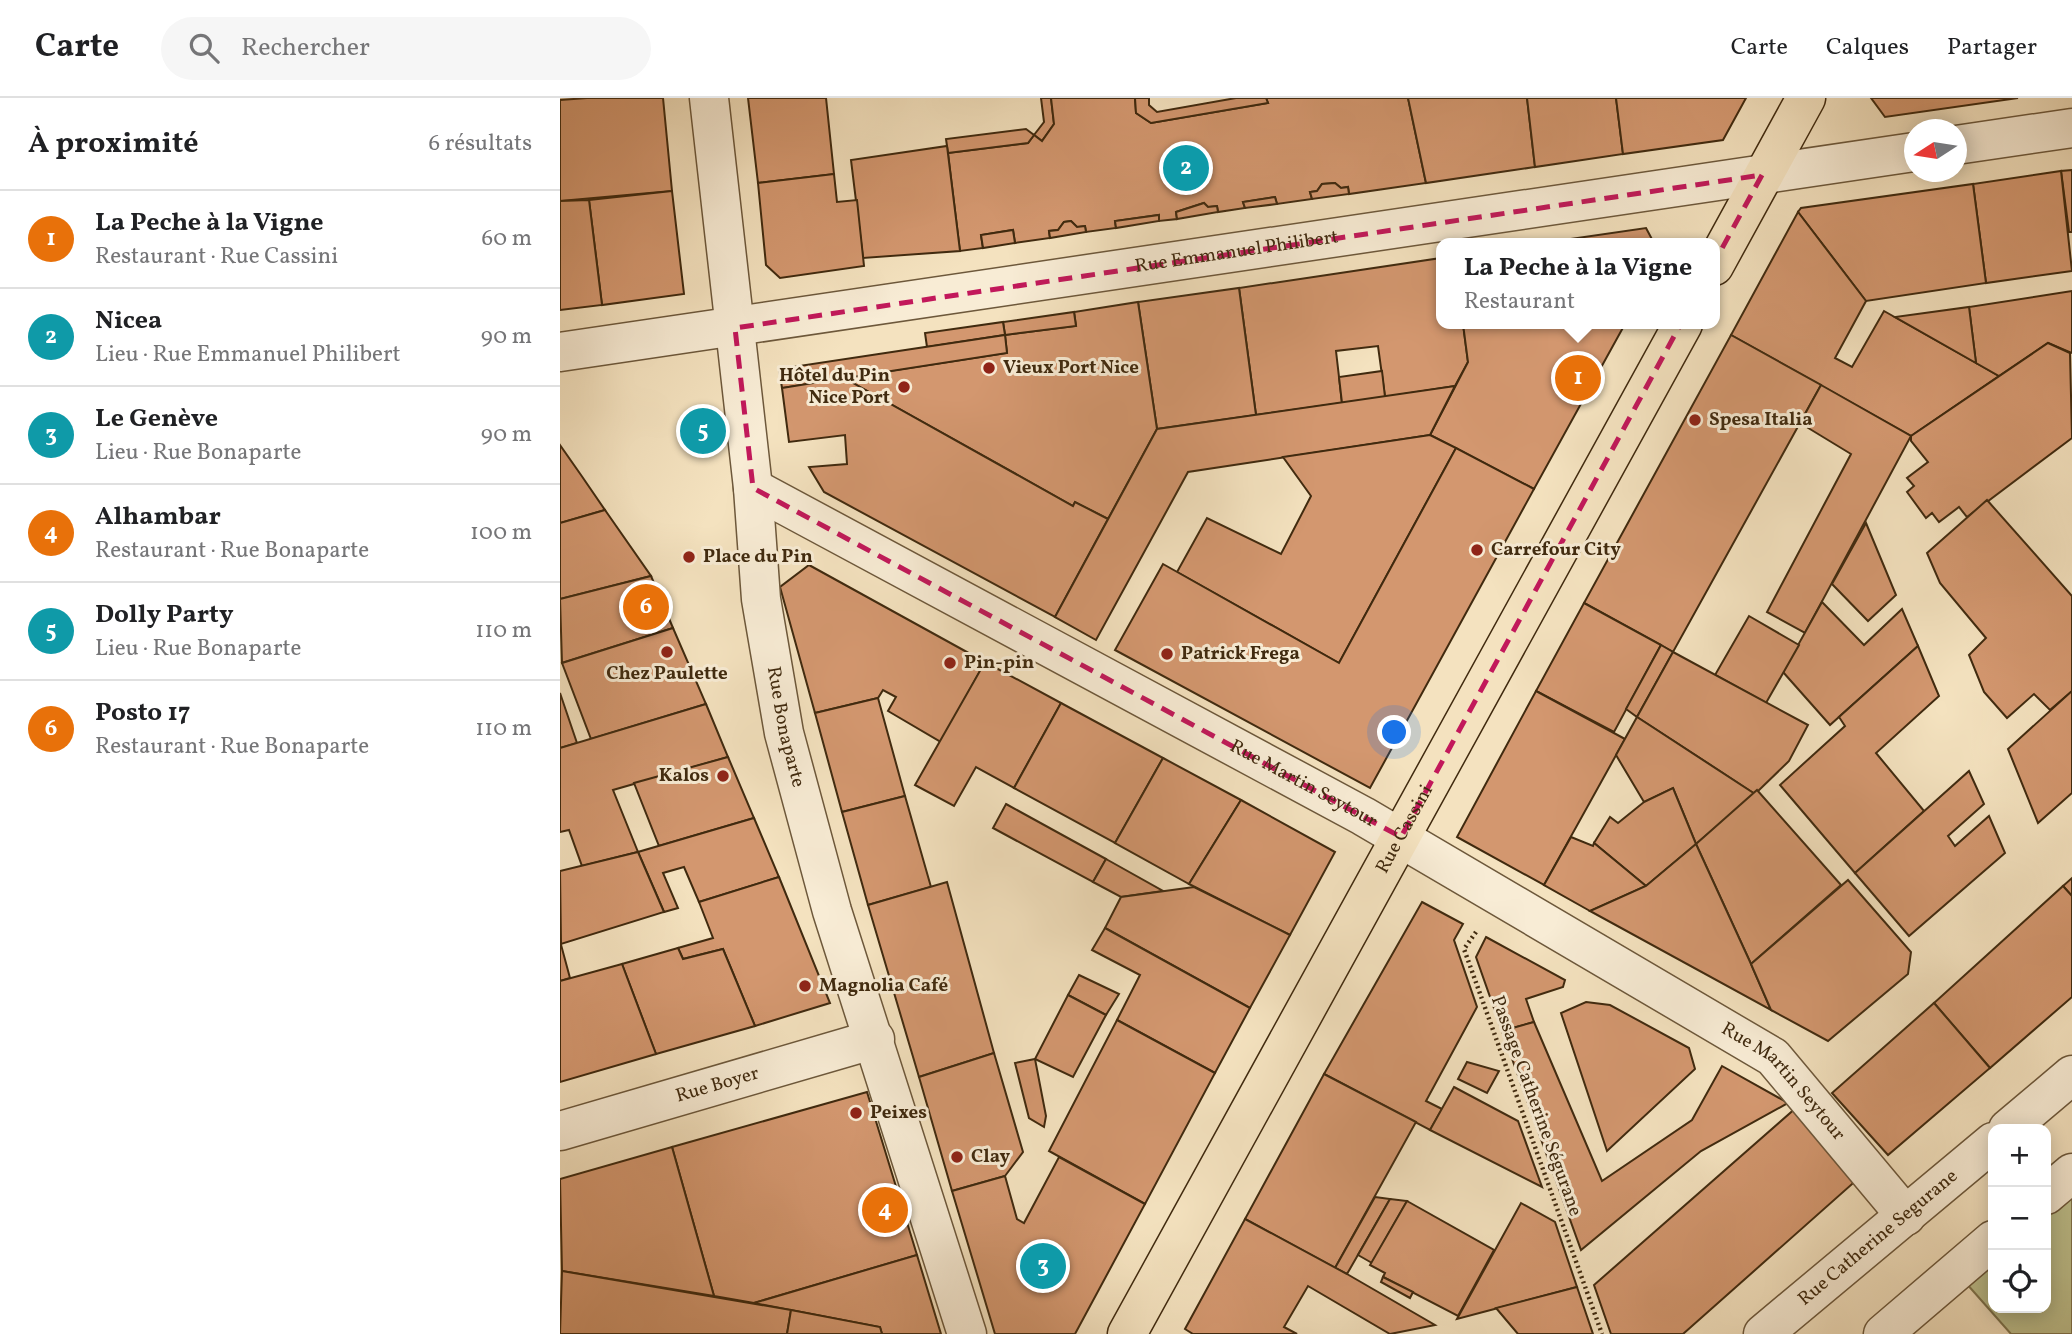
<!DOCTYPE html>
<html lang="fr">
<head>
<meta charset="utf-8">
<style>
  body { margin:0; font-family:Vollkorn,serif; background:#f6f6f6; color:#202124 }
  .controls { position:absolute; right:21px; bottom:21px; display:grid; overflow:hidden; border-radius:14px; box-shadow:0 4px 18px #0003 }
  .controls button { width:63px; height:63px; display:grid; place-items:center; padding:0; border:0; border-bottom:2px solid #e0e0e0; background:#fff; color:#202124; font:35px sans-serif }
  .compass { position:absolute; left:1344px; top:21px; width:63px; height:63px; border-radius:50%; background:#fff; box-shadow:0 4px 18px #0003; rotate:258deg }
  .you { position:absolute; left:835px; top:635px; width:24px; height:24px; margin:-18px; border:5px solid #fff; border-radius:50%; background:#1a73e8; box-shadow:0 0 0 10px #1a73e833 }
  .badge { display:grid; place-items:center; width:46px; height:46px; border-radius:50%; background:#0f766e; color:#fff; font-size:23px; font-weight:700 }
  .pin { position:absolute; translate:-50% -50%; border:4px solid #fff; box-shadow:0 2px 7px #0006 }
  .popup { position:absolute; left:876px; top:140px; width:284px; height:91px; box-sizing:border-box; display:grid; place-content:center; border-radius:14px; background:#fff; filter:drop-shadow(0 2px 5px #0005); font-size:23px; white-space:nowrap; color:#757577 }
  .popup b { font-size:26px; color:#202124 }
  .popup::after { content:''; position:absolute; left:50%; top:100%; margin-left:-14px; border:14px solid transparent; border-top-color:#fff }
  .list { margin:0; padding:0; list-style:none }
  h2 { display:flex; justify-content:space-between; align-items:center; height:91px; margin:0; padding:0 28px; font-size:30px }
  h2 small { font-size:23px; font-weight:400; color:#757577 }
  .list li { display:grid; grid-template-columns:46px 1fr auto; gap:21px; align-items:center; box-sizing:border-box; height:98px; padding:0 28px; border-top:2px solid #e0e0e0 }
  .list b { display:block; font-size:26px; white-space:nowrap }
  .list p { margin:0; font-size:23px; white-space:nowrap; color:#757577 }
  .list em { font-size:23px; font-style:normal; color:#757577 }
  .icon { flex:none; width:38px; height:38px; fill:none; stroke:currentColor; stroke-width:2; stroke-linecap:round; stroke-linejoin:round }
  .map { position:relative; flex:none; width:1512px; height:1236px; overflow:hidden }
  header { display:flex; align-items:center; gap:42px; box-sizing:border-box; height:98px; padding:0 35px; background:#fff; border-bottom:2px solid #e0e0e0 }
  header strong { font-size:33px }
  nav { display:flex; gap:38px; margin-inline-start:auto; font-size:24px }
  .search { width:490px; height:63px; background:#f6f6f6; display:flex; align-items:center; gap:18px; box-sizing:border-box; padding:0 24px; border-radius:38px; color:#757577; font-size:26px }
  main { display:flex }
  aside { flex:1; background:#fff }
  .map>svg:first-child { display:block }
  .green { fill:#bfc28f; stroke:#80764f; stroke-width:2 }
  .building { fill:#d3976f; stroke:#402a0f; stroke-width:2 }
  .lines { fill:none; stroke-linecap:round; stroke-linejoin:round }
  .minor-casing { stroke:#6d583b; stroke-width:41 }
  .major-casing { stroke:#402a0f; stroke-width:41 }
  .path { stroke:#402a0f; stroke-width:4.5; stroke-dasharray:2 3.5; stroke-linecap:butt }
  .minor { stroke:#f8ecd5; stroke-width:38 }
  .major { stroke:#f4e2bf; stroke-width:38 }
  .marked { fill:none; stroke:#c2185b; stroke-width:5; stroke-dasharray:14 9; stroke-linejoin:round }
  .poi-dot { fill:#8f2418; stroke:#f8ecd5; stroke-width:2.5 }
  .labels { text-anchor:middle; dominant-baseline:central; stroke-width:6; stroke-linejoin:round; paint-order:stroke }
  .street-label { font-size:19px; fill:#402a0f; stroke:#f8ecd5 }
  .poi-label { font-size:19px; font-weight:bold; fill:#402a0f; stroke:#f8ecd5; text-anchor:start }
</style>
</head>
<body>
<header>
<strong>Carte</strong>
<div class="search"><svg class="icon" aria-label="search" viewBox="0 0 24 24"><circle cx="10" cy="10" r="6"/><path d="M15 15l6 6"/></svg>Rechercher</div>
<nav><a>Carte</a><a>Calques</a><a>Partager</a></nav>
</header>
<main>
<aside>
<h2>À proximité<small>6 résultats</small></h2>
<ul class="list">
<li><span class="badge" style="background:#e8710a">1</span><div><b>La Peche à la Vigne</b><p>Restaurant · Rue Cassini</p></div><em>60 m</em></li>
<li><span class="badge" style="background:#0f9aa8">2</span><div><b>Nicea</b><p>Lieu · Rue Emmanuel Philibert</p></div><em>90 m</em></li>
<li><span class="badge" style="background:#0f9aa8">3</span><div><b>Le Genève</b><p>Lieu · Rue Bonaparte</p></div><em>90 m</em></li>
<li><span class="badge" style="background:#e8710a">4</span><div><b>Alhambar</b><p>Restaurant · Rue Bonaparte</p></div><em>100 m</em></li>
<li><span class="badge" style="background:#0f9aa8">5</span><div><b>Dolly Party</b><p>Lieu · Rue Bonaparte</p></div><em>110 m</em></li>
<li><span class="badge" style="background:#e8710a">6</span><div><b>Posto 17</b><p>Restaurant · Rue Bonaparte</p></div><em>110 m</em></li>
</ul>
</aside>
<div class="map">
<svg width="1512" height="1236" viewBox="0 0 1512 1236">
  <rect width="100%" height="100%" fill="#f4e2bf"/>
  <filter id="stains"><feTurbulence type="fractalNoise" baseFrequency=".00286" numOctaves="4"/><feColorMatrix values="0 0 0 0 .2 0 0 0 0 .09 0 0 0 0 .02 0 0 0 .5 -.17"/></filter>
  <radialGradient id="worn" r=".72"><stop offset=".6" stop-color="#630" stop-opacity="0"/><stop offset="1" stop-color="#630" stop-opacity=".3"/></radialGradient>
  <path class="green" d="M1512,1098V1236H1451L1406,1185L1433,1163V1210H1486V1119Z"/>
  <g class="building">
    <path d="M27,0H103L112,93L0,103V2Z"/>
    <path d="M188,0H266L274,76L198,85Z"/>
    <path d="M481,0H491L494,26L482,43L474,37L484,24Z"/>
    <path d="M491,0H575L576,15L591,25L708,5L706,0H848L866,85L789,96L788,89L781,90L775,85L762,86L757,93L750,94L752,101L717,106L715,99L683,104L685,110L658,114L657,108L648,109L644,105L616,114L617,121L599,123V117L555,123L556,130L526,134L525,128L517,129L511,123L504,124L498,132L489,133L490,140L455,145L453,132L421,137L423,150L400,153L388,55L468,45L474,37L482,43L494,26Z"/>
    <path d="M575,0H589V7L597,14L676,0H706L708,5L591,25L576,15Z"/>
    <path d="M848,0H967L975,69L866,85Z"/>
    <path d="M967,0H1056L1063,56L975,69Z"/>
    <path d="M1056,0H1186L1163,42L1063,56Z"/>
    <path d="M1311,0H1458L1325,19Z"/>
    <path d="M466,31L474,37L468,45L388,55L386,41Z"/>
    <path d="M387,48L400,153L303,160L291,62Z"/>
    <path d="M1512,72V134H1509L1501,73Z"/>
    <path d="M1501,73L1512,173L1426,185L1413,86Z"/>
    <path d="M274,76L277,104L297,102L304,168L220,180L206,167L198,85Z"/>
    <path d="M775,85L781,90L788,89L789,96L752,101L750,94L757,93L762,86Z"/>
    <path d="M1413,86L1426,185L1306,203L1238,114L1241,110Z"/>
    <path d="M112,93L124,196L42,207L29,102Z"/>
    <path d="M715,99L717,106L685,110L683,104Z"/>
    <path d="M29,102L42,207L0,212V103Z"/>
    <path d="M644,105L648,109L657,108L658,114L617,121L616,114Z"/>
    <path d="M1238,114L1306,203L1275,260L1292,269L1324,213L1439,278L1351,338L1171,237Z"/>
    <path d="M599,117V123L556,130L555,123Z"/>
    <path d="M511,123L517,129L525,128L526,134L490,140L489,133L498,132L504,124Z"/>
    <path d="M1086,130L1094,145H983Z"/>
    <path d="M453,132L455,145L423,150L421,137Z"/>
    <path d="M881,160V226H903L908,264L895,288L825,299L818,248L776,253L782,305L696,317L679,190Z"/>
    <path d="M679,190L696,317L597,331L578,204Z"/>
    <path d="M1512,193V255L1488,245L1439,278L1416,265L1409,209Z"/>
    <path d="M578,204L597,331L548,421L515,404L513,408L284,280L447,255L445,237L516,228L514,214Z"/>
    <path d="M1409,209L1416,265L1335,219Z"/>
    <path d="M514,214L516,228L445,237L443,224Z"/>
    <path d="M443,224L445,237L367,249L365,235Z"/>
    <path d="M903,226H1065L974,391L870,337L908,264Z"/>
    <path d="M445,237L447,255L222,290L219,271Z"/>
    <path d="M1171,237L1261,287L1113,554L1024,505Z"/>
    <path d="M1488,245L1510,255L1512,340L1407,419L1399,409L1379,424L1372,415L1366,420L1347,394L1354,388L1347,380L1368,364L1351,343V338Z"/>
    <path d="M822,273L825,299L782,305L779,279Z"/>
    <path d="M284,280L513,408L515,404L548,421L495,519L264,394L249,369L287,366L285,337L229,344L222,290Z"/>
    <path d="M1261,287L1351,338L1245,535L1207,514L1291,356L1240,325Z"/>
    <path d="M895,288L870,337L628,374L536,542L495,519L597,331Z"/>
    <path d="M870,337L896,350L779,565L617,474L647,420L721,456L751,398L723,359Z"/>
    <path d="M0,347L21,377L45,412L0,425Z"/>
    <path d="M896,350L974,391L810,690L555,552L603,466L779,565Z"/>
    <path d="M1427,402L1512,498V593L1490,612L1474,596L1447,620L1424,594L1409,557L1426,540L1380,485L1367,455Z"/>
    <path d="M45,412L91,478L0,501V425Z"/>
    <path d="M1306,425L1336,497L1308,523L1272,486Z"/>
    <path d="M249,467L425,564L381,644L328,613L336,599L323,592L318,600L255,615L220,489Z"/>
    <path d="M91,478L113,530L2,565L0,501Z"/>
    <path d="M1262,504L1304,547L1342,511L1358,548L1270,627L1223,574Z"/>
    <path d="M1024,505L1101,547L1054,634L976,593Z"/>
    <path d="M1189,518L1239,547L1206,605L1155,577Z"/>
    <path d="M113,530L146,606L31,641L2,565Z"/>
    <path d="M1101,547L1113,554L1077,619L1066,611Z"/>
    <path d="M1358,548L1379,598L1316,655L1364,713L1295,775L1220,687L1285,628L1279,619Z"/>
    <path d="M1113,554L1248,627L1229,663L1195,696L1077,619Z"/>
    <path d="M425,564L501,605L454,690L416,669L394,708L355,687Z"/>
    <path d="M976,593L1065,641L984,787L897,739Z"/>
    <path d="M1512,593V695L1478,725L1448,651Z"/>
    <path d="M0,595L17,645L0,650Z"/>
    <path d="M318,600L345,698L282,714L255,615Z"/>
    <path d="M501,605L603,660L555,745L454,690Z"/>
    <path d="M146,606L168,659L53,692L78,754L22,768L9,732L0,734V650Z"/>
    <path d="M1077,619L1195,696L1136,746L1113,690L1084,704L1056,657Z"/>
    <path d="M168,659L194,720L99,748L74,685Z"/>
    <path d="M603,660L681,702L629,786L555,745Z"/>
    <path d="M1409,673L1424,706L1388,738L1395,748L1429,718L1445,755L1349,838L1295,775Z"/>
    <path d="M1113,690L1136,746L1086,788L1034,745L1050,719L1058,725L1084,704Z"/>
    <path d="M1197,692L1281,787L1191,866L1136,746Z"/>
    <path d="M345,698L371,789L308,807L282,714Z"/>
    <path d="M681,702L775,754L730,837L629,786Z"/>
    <path d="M446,706L546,761L533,784L433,730Z"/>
    <path d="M194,720L219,779L139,804L124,769L103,775L118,810L104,814L78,754Z"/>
    <path d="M1011,739L1033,748L1034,745L1086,788L1030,813L984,787Z"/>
    <path d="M1136,746L1191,866L1211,912L1030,813L1086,788Z"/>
    <path d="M78,754L104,814L1,846L0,773Z"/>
    <path d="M546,761L603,793L561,799L533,784Z"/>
    <path d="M219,779L270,905L195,928L163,851L123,861L118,850L153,840L139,804Z"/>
    <path d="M1512,780V798L1503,788Z"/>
    <path d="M1288,782L1351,854L1348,876L1268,943L1211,912L1191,866Z"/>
    <path d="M387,784L434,955L359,979L308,807Z"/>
    <path d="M1503,788L1512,798V899L1430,970L1374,905Z"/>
    <path d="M634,789L730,837L690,910L545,830L561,799Z"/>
    <path d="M862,804L903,826L894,842L917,909L866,1003L882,1011L870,1032L764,976Z"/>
    <path d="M545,830L690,910L655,975L557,922L580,877L532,852Z"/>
    <path d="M926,839L1005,882L1003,889L966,901L974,924L942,933L916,859Z"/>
    <path d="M0,843L10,880L0,883Z"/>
    <path d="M118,850L123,861L163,851L195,928L96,956L62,866Z"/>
    <path d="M62,866L96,956L0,984V883Z"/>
    <path d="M519,877L559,896L546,917L508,897Z"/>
    <path d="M508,897L546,917L513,979L475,961Z"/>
    <path d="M1026,904L1050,907L1129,950L1135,971L1047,1053L1001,915Z"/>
    <path d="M1374,905L1430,970L1328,1057L1272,995Z"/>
    <path d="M557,922L655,975L585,1106L489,1053Z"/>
    <path d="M974,924L1042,1083L1132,1022L1162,968L1228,1005L1141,1053L1021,1152L942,933Z"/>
    <path d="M434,955L463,1054L445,1078L392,1093L359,979Z"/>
    <path d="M475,961L486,1018L484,1029L469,1020L455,965Z"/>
    <path d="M907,964L939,973L927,995L898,981Z"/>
    <path d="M764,976L856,1024L775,1170L685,1121Z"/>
    <path d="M894,989L958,1023L982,1089L870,1032Z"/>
    <path d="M307,994L357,1157L194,1205L154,1198L112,1049Z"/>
    <path d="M1237,1009L1300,1079L1123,1236H1051L1034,1187Z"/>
    <path d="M112,1049L154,1198L2,1173L0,1081Z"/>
    <path d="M499,1059L585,1106L515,1236H435L392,1093L445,1078L457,1121L464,1125Z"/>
    <path d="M815,1099L830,1101L787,1176L775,1170Z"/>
    <path d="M830,1101L847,1103L812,1165L798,1157Z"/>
    <path d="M847,1103L934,1152L898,1218L823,1179L825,1175L810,1167Z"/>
    <path d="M961,1105L995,1124L1017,1189L897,1221Z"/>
    <path d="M685,1121L787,1176L875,1227L830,1236L748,1188L724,1229L737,1236H633L625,1231Z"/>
    <path d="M357,1157L381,1236H322L320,1229L194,1205Z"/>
    <path d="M2,1173L231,1212L227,1236H0Z"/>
    <path d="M823,1179L853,1194L850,1200L821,1184Z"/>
    <path d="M1017,1189L1033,1236H958L936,1210Z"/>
    <path d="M231,1212L320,1229L322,1236H227Z"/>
  </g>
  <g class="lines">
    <g class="minor-casing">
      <g id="minor">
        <path id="s1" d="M149,0L193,390L201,501L224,635L272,813L407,1236"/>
        <path d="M1396,47L1512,30"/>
        <path id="s2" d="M0,254L1354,54"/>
        <path id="s3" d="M193,390L803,718L1213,959L1346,1118"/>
        <path d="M1448,1031L1512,977"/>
        <path id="s4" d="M0,1033L315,941"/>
        <path d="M1486,1097L1512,1075"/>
        <path id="s5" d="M1203,1236L1433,1044"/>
        <path d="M1323,1236L1433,1142"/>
      </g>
    </g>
    <g class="major-casing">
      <g id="major">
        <path d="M1154,168L1246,0"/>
        <path id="s6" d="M567,1236L1123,226"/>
      </g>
    </g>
    <path class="path" d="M916,834L904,851L1042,1236"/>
    <use href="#minor" class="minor"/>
    <use href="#major" class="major"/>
  </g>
  <path class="marked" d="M1202,77L841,739L193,390L175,230Z"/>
  <g class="poi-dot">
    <circle cx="429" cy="270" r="7"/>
    <circle cx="344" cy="289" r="7"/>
    <circle cx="1135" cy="322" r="7"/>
    <circle cx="917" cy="452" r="7"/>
    <circle cx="129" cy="459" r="7"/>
    <circle cx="107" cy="554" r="7"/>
    <circle cx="607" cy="556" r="7"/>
    <circle cx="390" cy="565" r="7"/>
    <circle cx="163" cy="678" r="7"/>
    <circle cx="245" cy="888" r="7"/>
    <circle cx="296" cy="1015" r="7"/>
    <circle cx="397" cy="1059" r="7"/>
  </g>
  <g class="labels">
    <g class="street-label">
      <text stroke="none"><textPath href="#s2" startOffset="684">Rue Emmanuel Philibert</textPath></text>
      <text stroke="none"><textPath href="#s1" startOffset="634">Rue Bonaparte</textPath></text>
      <text stroke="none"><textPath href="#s3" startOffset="625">Rue Martin Seytour</textPath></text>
      <text stroke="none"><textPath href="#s6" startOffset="576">Rue Cassini</textPath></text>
      <text stroke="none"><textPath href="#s3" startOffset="1192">Rue Martin Seytour</textPath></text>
      <text stroke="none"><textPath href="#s4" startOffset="164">Rue Boyer</textPath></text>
      <text transform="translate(976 1008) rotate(70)">Passage Catherine Ségurane</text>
      <text stroke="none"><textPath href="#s5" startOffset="150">Rue Catherine Segurane</textPath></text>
    </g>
    <g class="poi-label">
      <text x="443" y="270">Vieux Port Nice</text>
      <text x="330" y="278" text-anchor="end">Hôtel du Pin<tspan x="330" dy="22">Nice Port</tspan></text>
      <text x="1149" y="322">Spesa Italia</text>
      <text x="931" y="452">Carrefour City</text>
      <text x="143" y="459">Place du Pin</text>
      <text x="621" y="556">Patrick Frega</text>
      <text x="404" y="565">Pin-pin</text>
      <text x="107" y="576" text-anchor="middle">Chez Paulette</text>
      <text x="149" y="678" text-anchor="end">Kalos</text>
      <text x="259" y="888">Magnolia Café</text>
      <text x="310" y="1015">Peixes</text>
      <text x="411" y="1059">Clay</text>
    </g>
  </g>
  <rect width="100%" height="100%" filter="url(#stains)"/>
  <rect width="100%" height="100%" fill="url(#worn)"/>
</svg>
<div class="controls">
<button>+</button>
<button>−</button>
<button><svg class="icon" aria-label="locate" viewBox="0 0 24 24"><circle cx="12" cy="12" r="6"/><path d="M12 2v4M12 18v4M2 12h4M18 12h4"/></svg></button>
</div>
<svg class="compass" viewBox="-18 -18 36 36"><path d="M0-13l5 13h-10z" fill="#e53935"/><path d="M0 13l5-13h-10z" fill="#757577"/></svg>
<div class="you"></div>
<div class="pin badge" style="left:1018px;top:280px;background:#e8710a">1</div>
<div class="popup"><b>La Peche à la Vigne</b>Restaurant</div>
<div class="pin badge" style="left:626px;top:70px;background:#0f9aa8">2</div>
<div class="pin badge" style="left:483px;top:1168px;background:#0f9aa8">3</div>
<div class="pin badge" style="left:325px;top:1112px;background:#e8710a">4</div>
<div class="pin badge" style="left:143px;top:333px;background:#0f9aa8">5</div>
<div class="pin badge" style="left:86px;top:509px;background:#e8710a">6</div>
</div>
</main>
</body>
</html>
